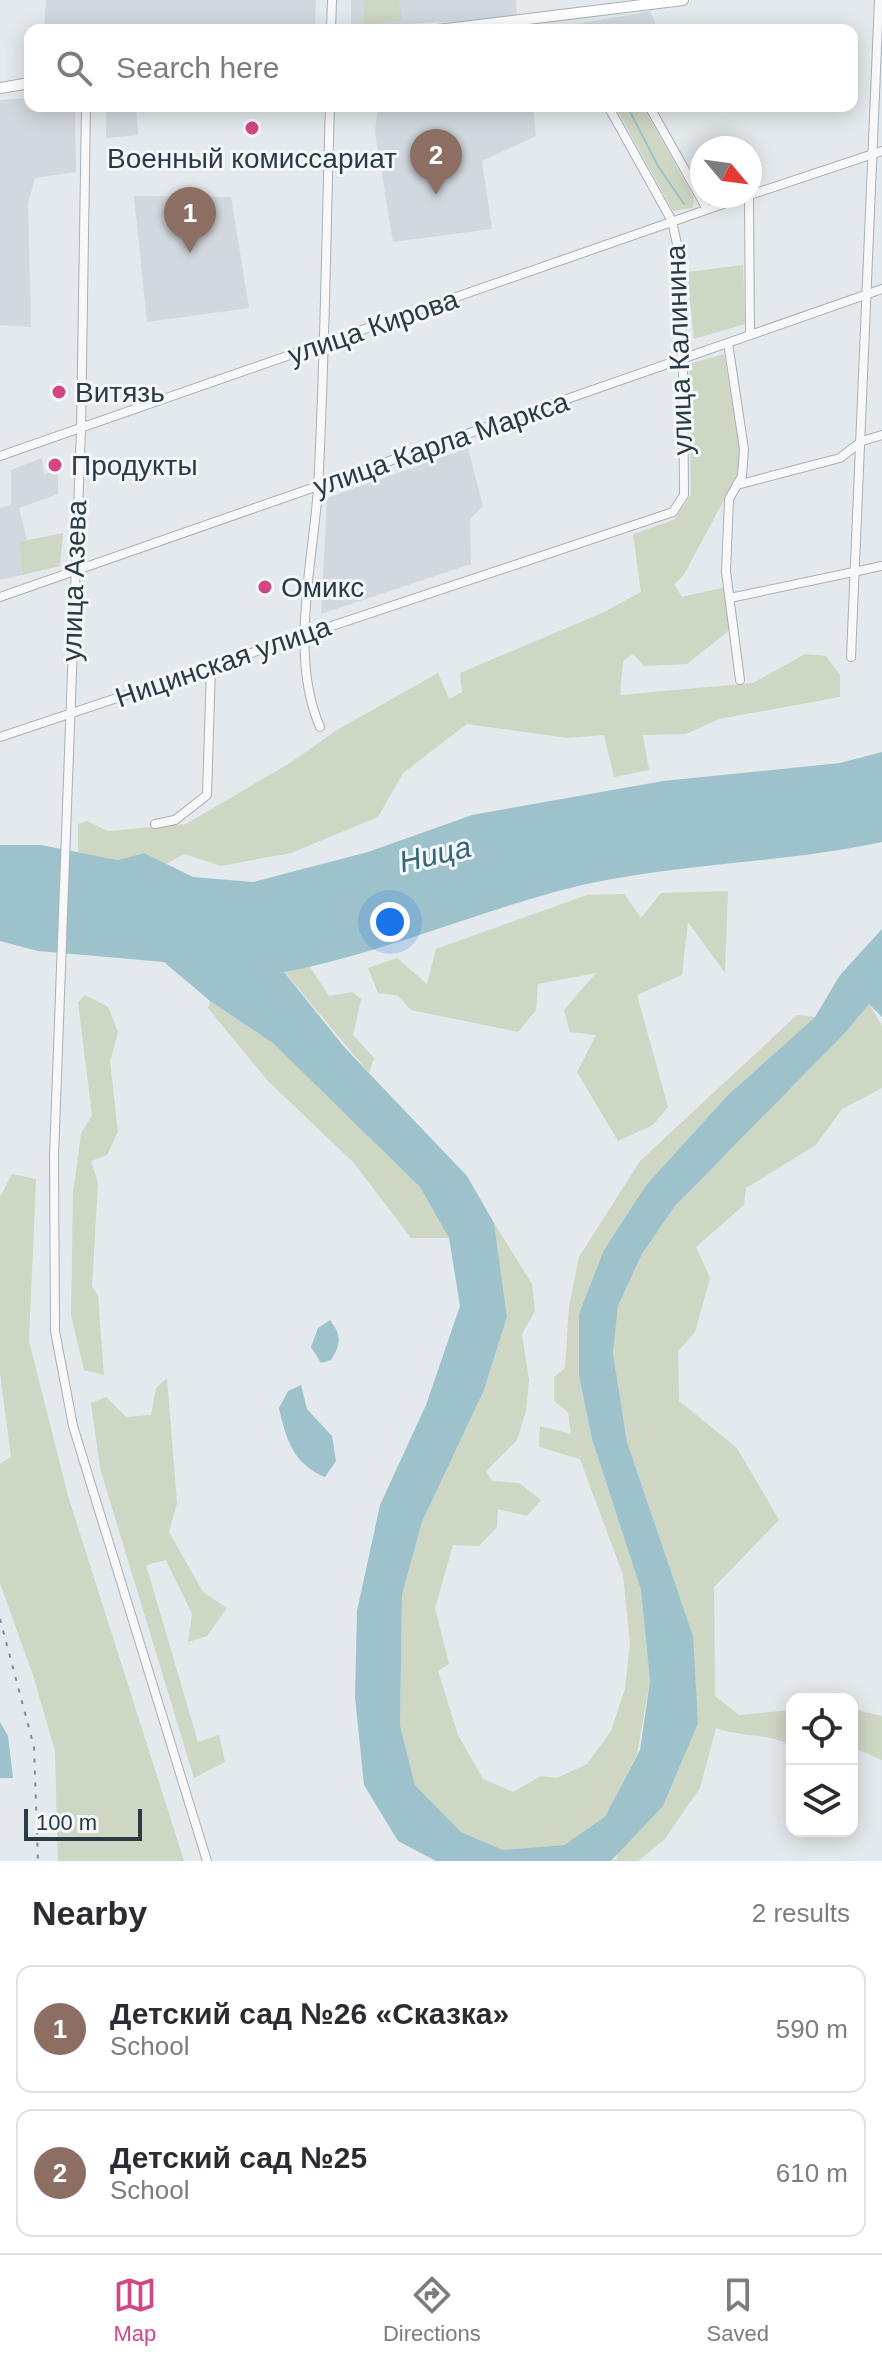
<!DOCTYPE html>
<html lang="en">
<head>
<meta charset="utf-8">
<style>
  body { margin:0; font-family:Helvetica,sans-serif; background:#f7f7f7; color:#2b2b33 }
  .controls { position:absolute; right:24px; bottom:24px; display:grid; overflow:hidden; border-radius:16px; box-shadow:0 4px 20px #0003 }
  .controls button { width:72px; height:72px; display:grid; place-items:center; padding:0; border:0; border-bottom:2px solid #e1e1e2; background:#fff; color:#2b2b33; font:40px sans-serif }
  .compass { position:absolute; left:690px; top:136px; width:72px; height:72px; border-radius:50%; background:#fff; box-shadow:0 4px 20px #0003; rotate:119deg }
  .scale { position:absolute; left:24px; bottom:20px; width:118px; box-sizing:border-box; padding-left:8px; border:4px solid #2a3b45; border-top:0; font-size:22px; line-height:28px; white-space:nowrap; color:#2a3b45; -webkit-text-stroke:6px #f3f7f9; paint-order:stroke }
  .you { position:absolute; left:390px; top:922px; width:28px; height:28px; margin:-20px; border:6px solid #fff; border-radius:50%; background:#1a73e8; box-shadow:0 0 0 12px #1a73e833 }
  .badge { display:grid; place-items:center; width:52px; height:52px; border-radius:50%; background:#d24684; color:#fff; font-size:26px; font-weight:700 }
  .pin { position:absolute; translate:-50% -66px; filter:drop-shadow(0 2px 4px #0008) }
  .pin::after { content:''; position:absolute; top:42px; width:28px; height:24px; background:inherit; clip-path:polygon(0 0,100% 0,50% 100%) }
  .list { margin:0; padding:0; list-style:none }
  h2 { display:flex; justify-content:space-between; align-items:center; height:104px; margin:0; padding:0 32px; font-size:34px }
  h2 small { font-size:26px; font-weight:400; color:#7c7c81 }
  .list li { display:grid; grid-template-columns:52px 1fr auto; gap:24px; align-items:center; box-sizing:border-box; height:128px; margin:0 16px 16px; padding:0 16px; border:2px solid #e1e1e2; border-radius:16px }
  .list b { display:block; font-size:30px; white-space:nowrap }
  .list p { margin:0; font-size:26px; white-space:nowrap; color:#7c7c81 }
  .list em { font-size:26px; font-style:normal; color:#7c7c81 }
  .icon { flex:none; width:44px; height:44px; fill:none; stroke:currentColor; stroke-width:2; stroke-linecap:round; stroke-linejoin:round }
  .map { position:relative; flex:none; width:882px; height:1861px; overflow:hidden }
  .search { position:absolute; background:#fff; box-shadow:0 4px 20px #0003; left:24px; right:24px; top:24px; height:88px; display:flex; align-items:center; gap:20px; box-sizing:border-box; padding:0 28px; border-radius:16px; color:#7c7c81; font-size:30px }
  .sheet { height:392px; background:#fff }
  nav { display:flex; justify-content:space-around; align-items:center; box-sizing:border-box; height:112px; border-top:2px solid #e1e1e2; background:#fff; font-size:22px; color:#7c7c81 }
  nav a { display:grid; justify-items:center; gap:4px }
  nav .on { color:#d24684 }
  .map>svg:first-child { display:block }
  .built { fill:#d1d9de }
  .green { fill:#ced6c4 }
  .water { fill:#9ec2cc }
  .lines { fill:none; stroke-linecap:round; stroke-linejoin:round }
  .stream { stroke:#9ec2cc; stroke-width:2 }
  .minor-casing { stroke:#a8b1b7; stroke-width:10 }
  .major-casing { stroke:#a2b1b8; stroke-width:12 }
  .minor { stroke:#f6f8fa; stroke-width:8 }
  .major { stroke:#fff; stroke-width:10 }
  .rail { stroke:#7c8d96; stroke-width:2; stroke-dasharray:4 8; stroke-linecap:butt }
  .poi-dot { fill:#d24684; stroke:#f3f7f9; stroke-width:3 }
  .labels { text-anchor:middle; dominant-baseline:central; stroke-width:6; stroke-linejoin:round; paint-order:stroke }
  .poi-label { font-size:28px; fill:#2a3b45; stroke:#f3f7f9; text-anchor:start }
  .street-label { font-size:28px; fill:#2a3b45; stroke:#f3f7f9 }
  .water-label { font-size:30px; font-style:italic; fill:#33677a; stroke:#f3f7f9 }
</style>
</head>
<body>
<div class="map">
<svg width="882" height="1861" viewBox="0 0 882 1861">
  <rect width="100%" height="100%" fill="#e3e9ec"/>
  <g class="built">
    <path d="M46,0H316L315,30H44Z"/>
    <path d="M351,0H516L517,18L351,27Z"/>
    <path d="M650,11L658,30H542Z"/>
    <path d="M30,98V106H75L76,172L35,178L28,204L31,327L0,325V100Z"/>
    <path d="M106,106H136L138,135L106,138Z"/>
    <path d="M378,106H533L536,136L482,161L492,229L393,242L375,132Z"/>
    <path d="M134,196L231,197L249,308L147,322Z"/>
    <path d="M468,448L483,506L470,519L471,564L321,614L327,498Z"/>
    <path d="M42,458L44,474L58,471V494L19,508L27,540L19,542L22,575L0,580V508L11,505V470Z"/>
  </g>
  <g class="green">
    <path d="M364,0H399L402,20L364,25Z"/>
    <path d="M615,106L644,108L694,198L693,208L673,211Z"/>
    <path d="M743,265L745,324L694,339L687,272Z"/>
    <path d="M724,354L740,450L738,474L683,576L674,584L682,597L726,587L731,629L687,664L644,666L633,654L623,661L620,695L753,683L805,654L826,656L840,675V697L719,719L686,734L643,735L649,770L614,777L604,735L568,738L467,724L403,773L378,817L291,853L221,866L184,854L166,864L144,853L118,860L78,852V824L87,821L108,831L186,824L290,763L337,730L438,673L449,699L462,692L460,673L602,613L641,592L633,534L674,520L691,495L689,364Z"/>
    <path d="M63,533L60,566L22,575L19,542Z"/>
    <path d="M728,891L725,973L688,922L682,975L637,995L668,1107L653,1125L618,1141L577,1072L596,1035L570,1032L564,1010L596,973L538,984L536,1010L518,1032L411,1010L397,995L378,993L368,968L397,958L427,984L436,949L587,895L624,894L641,918L661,893Z"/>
    <path d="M310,967L329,996L352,992L361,999L353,1035L374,1058L369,1073L284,971Z"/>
    <path d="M85,995L108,1007L118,1032L110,1061L118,1132L107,1155L91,1161L98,1183L92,1286L98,1296L104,1375L84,1370L71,1315L73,1193L81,1134L92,1115L78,1002Z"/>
    <path d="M210,1001L274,1044L360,1126L420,1187L449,1238H411L354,1163L268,1081L208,1008Z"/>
    <path d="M869,1003L882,1026V1088L842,1109L816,1145L746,1188L744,1205L696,1247L710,1278L695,1332L678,1351L679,1401L737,1448L779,1520L714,1587L715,1696L739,1715L792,1710V1746C768,1732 742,1738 716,1728L700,1788L664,1840L638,1861H611L616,1859L693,1636L627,1442L613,1353L618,1306L642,1254L675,1206L845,1033Z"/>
    <path d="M797,1015L815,1017L727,1096L647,1184L579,1314V1376L592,1439L641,1590L650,1681L637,1754L606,1817L564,1845L503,1850L461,1832L415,1785L400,1725L402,1595L422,1522L484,1390L507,1317L494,1223L532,1284L535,1311L522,1334L529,1380L526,1411L517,1440L486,1471L492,1481L519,1483L541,1500L527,1516L498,1509L497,1527L479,1546L453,1545L435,1608L449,1664L438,1671L458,1735L483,1779L513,1792L541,1776L557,1778L587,1764L611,1731L625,1689L630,1643L623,1575L580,1459L539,1447L540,1426L571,1434L568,1412L554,1401V1377L565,1368L569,1307L579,1257L640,1161Z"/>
    <path d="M12,1174L36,1179L29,1341L68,1496L184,1861H58L55,1751L34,1678L0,1583V1464L11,1457L0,1373V1197Z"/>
    <path d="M167,1378L177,1503L169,1532L203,1592L227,1608L207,1636L188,1642L192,1614L166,1560L146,1565L198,1742L219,1735L225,1762L194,1778L100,1468L91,1403L106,1397L126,1417L151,1415L156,1388Z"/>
    <path d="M852,1709L882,1716V1760L852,1747Z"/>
  </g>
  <g class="water">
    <path d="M882,752V842C775,865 664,863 558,891C466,916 378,954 284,972L345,1048L467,1176L494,1223L507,1317L484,1390L422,1522L402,1595L400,1725L415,1785L461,1832L503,1850L564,1845L605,1817L640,1750L650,1681L641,1590L592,1439L579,1376V1314L604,1250L647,1184L727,1096L815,1017L840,975L882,929V1017L869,1004L845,1033L675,1206L642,1254L618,1306L613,1353L627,1442L693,1636L698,1723L663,1806L611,1861H436L398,1841L364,1785L355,1697L357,1611L380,1505L426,1405L460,1306L449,1238L420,1187L274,1044L210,1001L164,962L38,951L0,941V845H41L118,860L144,853L193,877L253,882L368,852L472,815L663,781L840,763Z"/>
    <path d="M330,1320C342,1336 341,1344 331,1360L321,1363L311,1347L318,1328Z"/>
    <path d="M301,1385L307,1409L332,1436L336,1461L325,1477C293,1464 286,1439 279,1408L288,1391Z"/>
    <path d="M0,1722L8,1736L13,1778H0Z"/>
  </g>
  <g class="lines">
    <path class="stream" d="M627,106L658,166L684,204"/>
    <g class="minor-casing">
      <g id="minor">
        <path d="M331,30L332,0"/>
        <path d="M86,106L81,430L54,1156L55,1331L73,1426L207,1861"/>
        <path d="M649,106L707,209"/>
        <path d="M750,195L882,151"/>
        <path d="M749,196L750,335"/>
        <path d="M728,343L744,449L742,476L729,499L726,572L740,680"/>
        <path d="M0,456L746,196"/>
        <path d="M737,485L840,458L862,441L882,435"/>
        <path d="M0,597L882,289"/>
        <path d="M730,598L882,566"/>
        <path d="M851,657L879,0"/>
        <path d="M320,727C289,656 313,563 318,488C325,361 326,233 330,106"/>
        <path d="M0,737L673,512L684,495L683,359L677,244L672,221L608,106"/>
        <path d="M155,824L175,820L207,795L211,667"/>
      </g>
    </g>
    <g class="major-casing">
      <g id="major">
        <path d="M438,30L683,0"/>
        <path d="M0,88L30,83"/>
      </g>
    </g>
    <use href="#minor" class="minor"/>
    <use href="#major" class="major"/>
    <path class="rail" d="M0,1619L34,1747L38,1861"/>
  </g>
  <g class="poi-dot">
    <circle cx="252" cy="128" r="8"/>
    <circle cx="59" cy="392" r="8"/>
    <circle cx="55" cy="465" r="8"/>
    <circle cx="265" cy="587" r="8"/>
  </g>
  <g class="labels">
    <g class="poi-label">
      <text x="252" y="158" text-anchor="middle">Военный комиссариат</text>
      <text x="75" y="392">Витязь</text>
      <text x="71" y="465">Продукты</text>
      <text x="281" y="587">Омикс</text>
    </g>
    <g class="street-label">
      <text transform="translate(373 327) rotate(-19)">улица Кирова</text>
      <text transform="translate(679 350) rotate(-92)">улица Калинина</text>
      <text transform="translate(441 444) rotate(-19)">улица Карла Маркса</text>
      <text transform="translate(74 581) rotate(-88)">улица Азева</text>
      <text transform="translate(223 662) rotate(-19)">Ницинская улица</text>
    </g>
    <g class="water-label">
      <text transform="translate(435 854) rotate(-13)">Ница</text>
    </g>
  </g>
</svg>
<div class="controls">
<button><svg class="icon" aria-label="locate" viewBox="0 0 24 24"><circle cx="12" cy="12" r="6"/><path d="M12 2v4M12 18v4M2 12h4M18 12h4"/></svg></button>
<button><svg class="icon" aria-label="layers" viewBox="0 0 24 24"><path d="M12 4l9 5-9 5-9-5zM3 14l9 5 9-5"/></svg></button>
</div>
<svg class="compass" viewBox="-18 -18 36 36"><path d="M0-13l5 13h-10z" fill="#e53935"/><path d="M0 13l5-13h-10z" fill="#7c7c81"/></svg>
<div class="scale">100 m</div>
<div class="you"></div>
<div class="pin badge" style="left:190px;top:253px;background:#8d6e63">1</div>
<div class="pin badge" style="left:436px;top:195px;background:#8d6e63">2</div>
<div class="search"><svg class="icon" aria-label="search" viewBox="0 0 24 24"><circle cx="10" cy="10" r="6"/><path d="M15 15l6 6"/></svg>Search here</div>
</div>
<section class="sheet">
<h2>Nearby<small>2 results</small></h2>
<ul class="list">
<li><span class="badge" style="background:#8d6e63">1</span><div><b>Детский сад №26 «Сказка»</b><p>School</p></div><em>590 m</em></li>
<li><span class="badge" style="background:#8d6e63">2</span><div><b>Детский сад №25</b><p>School</p></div><em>610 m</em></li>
</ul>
</section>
<nav>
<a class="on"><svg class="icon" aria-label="map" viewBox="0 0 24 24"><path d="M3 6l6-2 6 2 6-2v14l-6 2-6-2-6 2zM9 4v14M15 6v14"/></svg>Map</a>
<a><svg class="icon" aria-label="directions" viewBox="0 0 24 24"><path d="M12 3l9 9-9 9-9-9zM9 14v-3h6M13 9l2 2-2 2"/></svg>Directions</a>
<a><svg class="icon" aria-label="saved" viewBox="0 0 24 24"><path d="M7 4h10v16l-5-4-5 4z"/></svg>Saved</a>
</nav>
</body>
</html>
